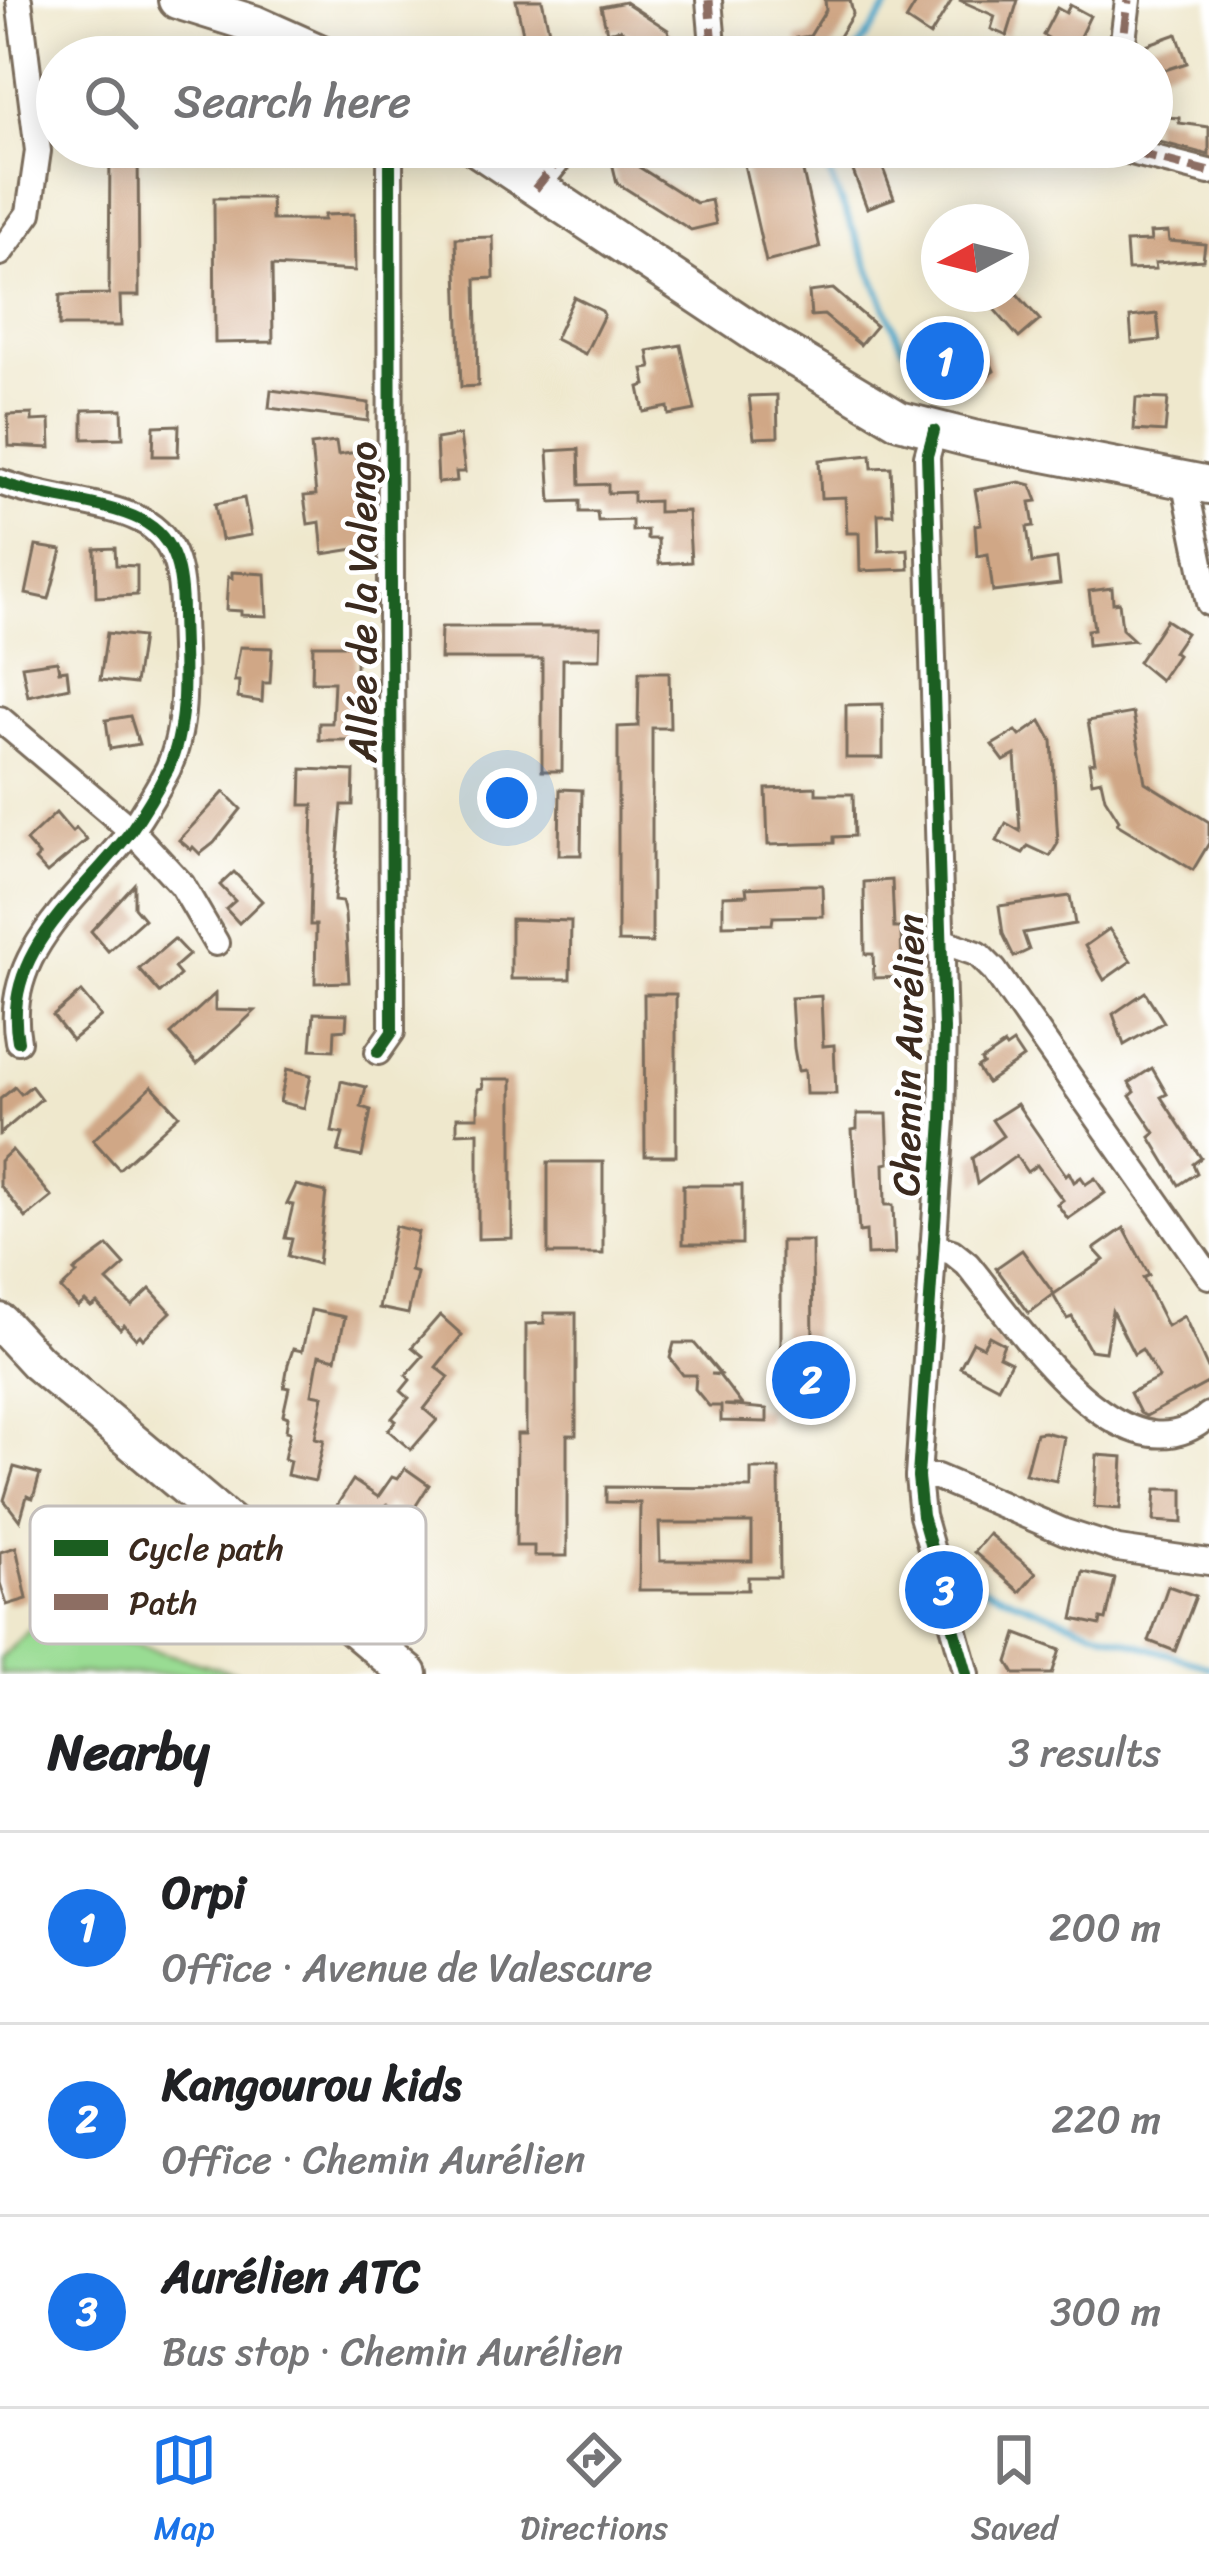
<!DOCTYPE html>
<html lang="en">
<head>
<meta charset="utf-8">
<style>
  body { margin:0; font-family:Sriracha,sans-serif; background:#f2f2f2; color:#202124 }
  .compass { position:absolute; left:921px; top:204px; width:108px; height:108px; border-radius:50%; background:#fff; box-shadow:0 6px 30px #0003; rotate:263deg }
  .you { position:absolute; left:507px; top:798px; width:42px; height:42px; margin:-30px; border:9px solid #fff; border-radius:50%; background:#1a73e8; box-shadow:0 0 0 18px #1a73e833 }
  .badge { display:grid; place-items:center; width:78px; height:78px; border-radius:50%; background:#1a73e8; color:#fff; font-size:39px; font-weight:700 }
  .pin { position:absolute; translate:-50% -50%; border:6px solid #fff; box-shadow:0 3px 12px #0006 }
  .list { margin:0; padding:0; list-style:none }
  h2 { display:flex; justify-content:space-between; align-items:center; height:156px; margin:0; padding:0 48px; font-size:51px }
  h2 small { font-size:39px; font-weight:400; color:#757577 }
  .list li { display:grid; grid-template-columns:78px 1fr auto; gap:36px; align-items:center; box-sizing:border-box; height:192px; padding:0 48px; border-top:3px solid #e0e0e0 }
  .list b { display:block; font-size:45px; white-space:nowrap }
  .list p { margin:0; font-size:39px; white-space:nowrap; color:#757577 }
  .list em { font-size:39px; font-style:normal; color:#757577 }
  .icon { flex:none; width:66px; height:66px; fill:none; stroke:currentColor; stroke-width:2; stroke-linecap:round; stroke-linejoin:round }
  .map { position:relative; flex:none; width:1209px; height:1674px; overflow:hidden }
  .search { position:absolute; background:#fff; box-shadow:0 6px 30px #0003; left:36px; right:36px; top:36px; height:132px; display:flex; align-items:center; gap:30px; box-sizing:border-box; padding:0 42px; border-radius:66px; color:#757577; font-size:45px }
  .sheet { height:732px; background:#fff }
  nav { display:flex; justify-content:space-around; align-items:center; box-sizing:border-box; height:168px; border-top:3px solid #e0e0e0; background:#fff; font-size:33px; color:#757577 }
  nav a { display:grid; justify-items:center; gap:6px }
  nav .on { color:#1a73e8 }
  .map>svg:first-child { display:block }
  .green { fill:#99dc93; stroke:#6a8358; stroke-width:3 }
  .lines { fill:none; stroke-linecap:round; stroke-linejoin:round }
  .stream { stroke:#4ca7ca; stroke-width:6 }
  .building { fill:#d0a786; fill-rule:evenodd }
  .street-casing { stroke:#7a6c5b; stroke-width:30 }
  .secondary-casing { stroke:#7a6c5b; stroke-width:42 }
  .street { stroke:#fff; stroke-width:24 }
  .secondary { stroke:#fff; stroke-width:36 }
  .quiet { stroke:#8d6e63; stroke-width:9; stroke-dasharray:18 9; stroke-linecap:butt }
  .cycleway-casing { stroke:#fff; stroke-width:20 }
  .cycleway { stroke:#1b5e20; stroke-width:12 }
  .labels { text-anchor:middle; dominant-baseline:central; stroke-width:9; stroke-linejoin:round; paint-order:stroke }
  .street-label { font-size:39px; fill:#3b2a1e; stroke:#fff }
  .key { fill:#fff; stroke:#c4bfbc; stroke-width:3 }
  .key-label { font-size:33px; fill:#3b2a1e }
</style>
</head>
<body>
<div class="map">
<svg width="1209" height="1674" viewBox="0 0 1209 1674">
  <rect width="100%" height="100%" fill="#fff"/>
  <filter id="ink" filterUnits="userSpaceOnUse"><feTurbulence type="fractalNoise" baseFrequency=".00833" numOctaves="2"/><feDisplacementMap in="SourceGraphic" scale="24" xChannelSelector="R" yChannelSelector="G"/><feConvolveMatrix kernelMatrix="1 2 1 2 8 2 1 2 1" color-interpolation-filters="sRGB"/></filter>
  <filter id="wash" filterUnits="userSpaceOnUse"><feTurbulence type="fractalNoise" baseFrequency=".004" numOctaves="4" result="noise"/><feDisplacementMap in="SourceGraphic" scale="48" xChannelSelector="R" yChannelSelector="G"/><feGaussianBlur stdDeviation="2.7" result="paint"/><feColorMatrix in="noise" values="0 0 0 0 0 0 0 0 0 0 0 0 0 0 0 0 0 1.4 0 .05"/><feComposite in="paint" operator="in"/></filter>
  <g filter="url(#wash)">
    <rect width="100%" height="100%" fill="#efe8cd"/>
    <path class="green" d="M40,1619L240,1674H0V1659Z"/>
    <g class="lines">
      <g class="stream">
        <path d="M852,57L893,0"/>
        <path d="M818,147L903,348"/>
        <path d="M981,1587L1090,1629L1209,1667"/>
      </g>
    </g>
    <g id="blocks">
      <g class="building">
        <path d="M516,0H542L555,57H528Z"/>
        <path d="M825,0H850L853,14L826,57H801L797,38L810,36L826,10Z"/>
        <path d="M918,0H952L930,36L906,20Z"/>
        <path d="M959,0H1018L1007,36L991,29L995,16Z"/>
        <path d="M625,2L668,30L675,57H649L646,46L620,29L607,32L601,7Z"/>
        <path d="M1070,5L1090,16L1070,57H1062L1043,48L1048,38L1043,35L1057,8L1066,13Z"/>
        <path d="M1177,34L1187,63L1156,73L1146,45Z"/>
        <path d="M1152,116L1179,118V123L1209,127V155L1152,140Z"/>
        <path d="M110,147H138L139,296H120L121,326H59L60,295L109,294Z"/>
        <path d="M634,147L639,167L696,203L711,200L716,224L691,230L617,183L609,150Z"/>
        <path d="M740,147H790L794,165L801,163L820,248L766,262Z"/>
        <path d="M844,147H875L894,198L867,208Z"/>
        <path d="M214,198H271L272,220H324V215L354,214L355,271L272,266L273,342L215,343Z"/>
        <path d="M1168,232L1169,241L1205,244L1203,260L1155,263L1156,269L1128,270L1126,242L1151,241L1150,233Z"/>
        <path d="M493,237L494,278L476,279L478,386L461,387L456,238Z"/>
        <path d="M833,289L876,326L860,345L824,315L811,316L809,292Z"/>
        <path d="M981,294H1017L1040,320L1019,338Z"/>
        <path d="M574,297L602,311L604,315L585,354L555,339Z"/>
        <path d="M1157,314L1160,340L1132,343L1130,317Z"/>
        <path d="M681,345L695,410L669,415L668,407L644,412L639,387L646,385L643,369L651,368L648,351Z"/>
        <path d="M960,347L964,358L985,349L994,371L982,380L943,377L935,358Z"/>
        <path d="M271,390L369,403L368,421L269,408Z"/>
        <path d="M777,395L778,437L754,438L749,396Z"/>
        <path d="M1136,398L1168,399L1165,432L1134,430Z"/>
        <path d="M122,409L123,438L83,439V410Z"/>
        <path d="M32,414V421L50,420L51,448L9,446L8,415Z"/>
        <path d="M179,425L178,456H153L154,426Z"/>
        <path d="M460,435L465,472H456L457,481L438,483L436,439Z"/>
        <path d="M336,442L338,455L363,451L372,534L366,535L367,547L323,554L320,522L308,524L304,496L316,495L311,445Z"/>
        <path d="M579,449L580,485L608,484V493L633,492V502L658,501V512L688,511L691,562L659,564L658,539H647V530L632,531V520L598,521L597,512H580V501L551,502L548,451Z"/>
        <path d="M871,455L872,468L891,467L893,514H878L879,551L908,549L909,569L860,571L859,533H847L845,497L821,498L819,460Z"/>
        <path d="M1020,482L1031,485L1037,501L1030,502L1034,526L1027,527L1032,563L1057,559L1060,584L993,592L988,554L977,556L975,525L981,524L975,490Z"/>
        <path d="M244,498L251,535L221,540L215,504Z"/>
        <path d="M36,546L62,550L49,599L26,594Z"/>
        <path d="M115,548L116,565L137,566V595L96,597L95,549Z"/>
        <path d="M232,572L265,574L267,616L241,615V611L226,610L228,577L232,578Z"/>
        <path d="M1112,588L1113,603L1119,602L1122,629L1134,640L1088,645L1087,630L1094,629L1089,591Z"/>
        <path d="M1166,620L1186,633L1173,652L1177,655L1160,680L1138,662Z"/>
        <path d="M441,627H601L600,659H563L562,771H542V659H440Z"/>
        <path d="M107,633L142,637L135,684L100,680Z"/>
        <path d="M313,645H356V708H363L362,740H319V723H332L334,682H312Z"/>
        <path d="M240,647L272,648L270,683H263L262,702L238,698L239,681H234Z"/>
        <path d="M57,661L59,671L67,670L69,687L28,696L22,666Z"/>
        <path d="M639,672H669L670,728H652V943L618,942V727L638,726Z"/>
        <path d="M883,704V758H846V705Z"/>
        <path d="M1133,713L1145,782L1209,822V843L1193,870L1117,824L1119,820L1105,798L1101,780L1092,782L1089,763L1095,762L1088,721Z"/>
        <path d="M130,716L139,744L110,749L106,720Z"/>
        <path d="M1041,721L1052,741L1058,843L1050,856L1028,846L1023,853L997,841L1006,823L1020,831L1015,755L1004,761L992,745L1016,731L1020,736Z"/>
        <path d="M302,769L354,771L353,805H342L334,901L342,902L345,914L349,982L315,983L316,925H310L313,805H301Z"/>
        <path d="M816,787V794H853L854,836L834,837V843L768,845L766,789Z"/>
        <path d="M560,789L582,790L581,855H559Z"/>
        <path d="M224,792L241,809L214,843L200,854L193,847L191,850L179,840Z"/>
        <path d="M56,813L72,832L76,828L87,840L47,873L35,860L39,856L26,841Z"/>
        <path d="M234,872L262,901L239,923L226,909L235,901L220,885Z"/>
        <path d="M892,880L894,928H901L902,977L874,978L873,954H865L864,882Z"/>
        <path d="M134,884V907L144,919L108,951L91,931Z"/>
        <path d="M807,885H822L823,916L773,917L772,924L723,925V896L747,895L746,888Z"/>
        <path d="M1070,896L1075,924L1023,933L1029,950L1014,957L1003,934L999,906Z"/>
        <path d="M511,919L571,921L570,979H511Z"/>
        <path d="M1109,929L1131,961L1104,980L1085,946Z"/>
        <path d="M174,939L189,955L174,968L180,975L160,993L139,969Z"/>
        <path d="M81,992L101,1016L72,1040L53,1016Z"/>
        <path d="M1145,992L1164,1022L1124,1045L1113,1014Z"/>
        <path d="M215,994V1010L255,1011L197,1064L171,1034Z"/>
        <path d="M644,994H676V1156H645Z"/>
        <path d="M821,996L823,1046L834,1045L836,1094H806L805,1070L798,1071L794,1048L791,998Z"/>
        <path d="M314,1013L347,1014L346,1029L335,1030L334,1050L311,1049Z"/>
        <path d="M1013,1043L1023,1058L987,1083L977,1068L983,1064L981,1061L1004,1045L1006,1048Z"/>
        <path d="M1152,1068L1167,1094L1161,1097L1201,1158L1193,1164L1197,1173L1179,1185L1150,1137L1155,1133L1130,1096L1135,1092L1129,1083Z"/>
        <path d="M287,1069L311,1075L304,1108L280,1102Z"/>
        <path d="M482,1079H512V1238L478,1239V1132L457,1133V1117H478V1089L483,1088Z"/>
        <path d="M341,1081L366,1087L361,1107L371,1110L362,1157L338,1152L343,1134L332,1132Z"/>
        <path d="M31,1086L41,1099L0,1134V1099L15,1087L21,1094Z"/>
        <path d="M152,1086L179,1115L119,1169L93,1140Z"/>
        <path d="M1017,1104L1066,1175L1069,1172L1074,1182L1081,1177L1086,1184L1095,1178L1105,1193L1068,1219L1057,1204L1063,1200L1037,1165L1027,1172L1016,1156L977,1184L972,1158L1003,1136L992,1120Z"/>
        <path d="M857,1114H887L889,1163L884,1164L885,1205H893L895,1254L867,1255L866,1231L859,1232L852,1130L857,1129Z"/>
        <path d="M12,1150L52,1197L26,1218L0,1185V1161Z"/>
        <rect x="548" y="1162" width="55" height="92"/>
        <path d="M296,1185L326,1192L318,1264L288,1256L292,1239L285,1238L293,1205L287,1204Z"/>
        <rect x="683" y="1185" width="59" height="59"/>
        <path d="M395,1226L418,1232L410,1271L417,1273L408,1314L379,1308Z"/>
        <path d="M1124,1228L1149,1275L1143,1278L1167,1326L1184,1316L1209,1371V1382L1146,1416L1140,1413L1130,1393L1159,1378L1142,1349L1134,1354L1112,1311L1105,1352L1090,1350L1072,1317L1067,1319L1053,1295L1029,1313L996,1268L1022,1250L1054,1294L1104,1260L1094,1249Z"/>
        <path d="M781,1241H812L813,1349L821,1348V1404L790,1405V1348L781,1349Z"/>
        <path d="M108,1246L125,1265L107,1281L132,1306L150,1289L171,1312L143,1339L140,1335L136,1339L124,1325L120,1329L97,1303L91,1307L85,1301L78,1307L61,1289L77,1274L74,1271Z"/>
        <path d="M311,1310L345,1317L336,1359L319,1355L312,1394L323,1396L315,1438L324,1440L315,1481L287,1475L290,1461L284,1459L290,1432L286,1431L288,1417L283,1415L289,1388L284,1387L288,1364L293,1349L302,1351Z"/>
        <path d="M544,1313H576V1435H567V1556H534V1546H516L517,1434H526V1324L544,1323Z"/>
        <path d="M440,1315L462,1335L436,1367L449,1377L424,1409L437,1420L411,1450L388,1430L396,1421L392,1418L409,1398L401,1391L410,1380L406,1375L423,1356L412,1347Z"/>
        <path d="M989,1336L1004,1344L999,1356L1011,1362L998,1387L960,1367L973,1342L983,1347Z"/>
        <path d="M674,1343H694L720,1374H711L719,1375L742,1405H724L767,1409V1422L721,1421V1406H709L695,1389L696,1375H683L670,1358Z"/>
        <path d="M1044,1432L1064,1437L1056,1481L1025,1474L1036,1433Z"/>
        <path d="M1097,1455L1123,1457L1120,1509L1094,1507Z"/>
        <path d="M14,1467L40,1474L33,1498L27,1496L20,1521L4,1500Z"/>
        <path d="M405,1468L429,1485L408,1518L387,1504L371,1528L337,1505L353,1480L378,1497L392,1477L397,1479Z"/>
        <path d="M751,1469H779L780,1577H748V1590H639L640,1503L606,1502V1487L751,1488ZM659,1523H752V1561H660Z"/>
        <path d="M1156,1489H1183V1523L1154,1521Z"/>
        <path d="M989,1534L1036,1573L1020,1592L974,1552Z"/>
        <path d="M16,1547L27,1599L7,1605L0,1583V1552Z"/>
        <path d="M1083,1572L1115,1579L1106,1620L1101,1619L1100,1625L1073,1619Z"/>
        <path d="M1168,1586L1196,1596L1175,1651L1149,1641Z"/>
        <path d="M1017,1634L1060,1650L1052,1674H1015L1008,1662Z"/>
      </g>
    </g>
  </g>
  <g filter="url(#ink)">
    <use href="#blocks" fill-opacity="0" stroke="#7a6c5b" stroke-width="3"/>
    <g class="lines">
      <g class="street-casing">
        <g id="street">
          <path d="M709,0L714,57"/>
          <path d="M1121,57L1128,0"/>
          <path d="M1112,147L1209,172"/>
          <path d="M535,189L569,147"/>
          <path d="M0,253L29,213L38,151L19,0"/>
          <path d="M934,431L927,456L944,1030L942,1120L918,1477L922,1516L967,1674"/>
          <path d="M1184,480L1209,603"/>
          <path d="M0,482C42,499 103,501 141,520C178,539 182,578 182,615C183,663 189,724 168,769C157,790 143,813 130,832C83,895 1,951 18,1041"/>
          <path d="M0,719L131,830L182,885L216,943"/>
          <path d="M942,941L978,954L994,970L1209,1276"/>
          <path d="M378,1052L392,1032L390,147"/>
          <path d="M933,1246L952,1252L967,1264C1015,1321 1123,1492 1209,1415"/>
          <path d="M918,1477H937L1065,1532L1118,1549L1209,1562"/>
        </g>
      </g>
      <g class="secondary-casing">
        <g id="secondary">
          <path d="M177,0L254,24L328,57"/>
          <path d="M476,147L772,344L899,420L973,439L1209,485"/>
          <path d="M0,1322L37,1362L409,1674"/>
        </g>
      </g>
      <use href="#street" class="street"/>
      <use href="#secondary" class="secondary"/>
      <g class="quiet">
        <path d="M709,0L714,57"/>
        <path d="M1121,57L1128,0"/>
        <path d="M1112,147L1209,172"/>
        <path d="M535,189L569,147"/>
      </g>
      <g class="cycleway-casing">
        <g id="cycleway">
          <path d="M934,431L927,456L944,1030L942,1120L918,1477L922,1516L967,1674"/>
          <path d="M0,482C42,499 103,501 141,520C178,539 182,578 182,615C183,663 189,724 168,769C157,790 143,813 130,832C83,895 1,951 18,1041"/>
          <path d="M378,1052L392,1032L390,147"/>
        </g>
      </g>
      <use href="#cycleway" class="cycleway"/>
    </g>
  </g>
  <g class="labels">
    <g class="street-label">
      <text transform="translate(362 602) rotate(-90)">Allée de la Valengo</text>
      <text transform="translate(908 1055) rotate(-89)">Chemin Aurélien</text>
    </g>
  </g>
  <rect x="30" y="1506" width="396" height="138" rx="18" class="key"/>
  <rect x="54" y="1540" width="54" height="16" fill="#1b5e20"/>
  <rect x="54" y="1594" width="54" height="16" fill="#8d6e63"/>
  <g class="key-label">
    <text x="129" y="1560">Cycle path</text>
    <text x="129" y="1614">Path</text>
  </g>
</svg>
<svg class="compass" viewBox="-18 -18 36 36"><path d="M0-13l5 13h-10z" fill="#e53935"/><path d="M0 13l5-13h-10z" fill="#757577"/></svg>
<div class="you"></div>
<div class="pin badge" style="left:945px;top:361px">1</div>
<div class="pin badge" style="left:811px;top:1380px">2</div>
<div class="pin badge" style="left:944px;top:1590px">3</div>
<div class="search"><svg class="icon" aria-label="search" viewBox="0 0 24 24"><circle cx="10" cy="10" r="6"/><path d="M15 15l6 6"/></svg>Search here</div>
</div>
<section class="sheet">
<h2>Nearby<small>3 results</small></h2>
<ul class="list">
<li><span class="badge">1</span><div><b>Orpi</b><p>Office · Avenue de Valescure</p></div><em>200 m</em></li>
<li><span class="badge">2</span><div><b>Kangourou kids</b><p>Office · Chemin Aurélien</p></div><em>220 m</em></li>
<li><span class="badge">3</span><div><b>Aurélien ATC</b><p>Bus stop · Chemin Aurélien</p></div><em>300 m</em></li>
</ul>
</section>
<nav>
<a class="on"><svg class="icon" aria-label="map" viewBox="0 0 24 24"><path d="M3 6l6-2 6 2 6-2v14l-6 2-6-2-6 2zM9 4v14M15 6v14"/></svg>Map</a>
<a><svg class="icon" aria-label="directions" viewBox="0 0 24 24"><path d="M12 3l9 9-9 9-9-9zM9 14v-3h6M13 9l2 2-2 2"/></svg>Directions</a>
<a><svg class="icon" aria-label="saved" viewBox="0 0 24 24"><path d="M7 4h10v16l-5-4-5 4z"/></svg>Saved</a>
</nav>
</body>
</html>
